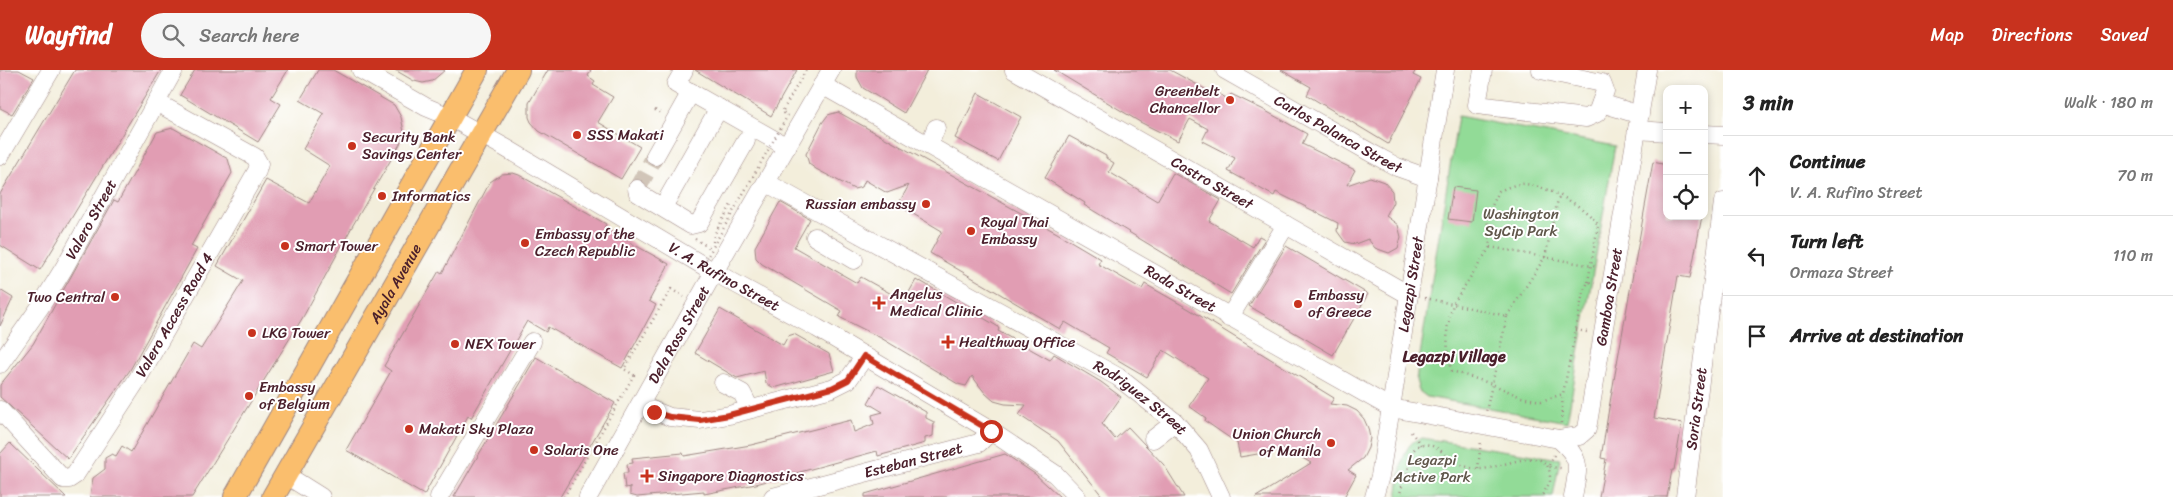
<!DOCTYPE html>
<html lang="en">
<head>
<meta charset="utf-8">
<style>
  body { margin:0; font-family:Sriracha,sans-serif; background:#f6f6f6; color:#222 }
  .controls { position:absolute; right:15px; top:15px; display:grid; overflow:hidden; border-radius:10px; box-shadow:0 2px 8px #0003 }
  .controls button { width:45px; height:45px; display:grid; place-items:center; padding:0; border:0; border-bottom:1px solid #e0e0e0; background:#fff; color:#222; font:25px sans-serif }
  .stop { position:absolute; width:15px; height:15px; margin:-11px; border:4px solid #c8321e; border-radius:50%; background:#fff }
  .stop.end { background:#c8321e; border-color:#fff; box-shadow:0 1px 5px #0008 }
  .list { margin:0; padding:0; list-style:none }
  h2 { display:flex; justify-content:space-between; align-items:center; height:65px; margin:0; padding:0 20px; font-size:21px }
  h2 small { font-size:16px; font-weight:400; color:#767676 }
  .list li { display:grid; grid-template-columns:32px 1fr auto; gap:15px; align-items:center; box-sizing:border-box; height:80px; padding:0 20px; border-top:1px solid #e0e0e0 }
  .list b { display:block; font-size:19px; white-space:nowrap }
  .list p { margin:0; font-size:16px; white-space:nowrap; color:#767676 }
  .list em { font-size:16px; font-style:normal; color:#767676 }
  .icon { flex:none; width:28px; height:28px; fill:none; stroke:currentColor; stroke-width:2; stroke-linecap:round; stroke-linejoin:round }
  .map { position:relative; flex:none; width:1723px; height:427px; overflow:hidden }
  header { display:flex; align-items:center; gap:30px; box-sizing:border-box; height:70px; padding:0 25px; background:#c8321e; color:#fff }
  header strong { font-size:24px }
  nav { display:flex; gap:28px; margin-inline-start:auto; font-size:18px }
  .search { width:350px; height:45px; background:#f6f6f6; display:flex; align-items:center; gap:12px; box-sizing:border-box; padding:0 18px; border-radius:28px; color:#767676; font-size:19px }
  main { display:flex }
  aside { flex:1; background:#fff }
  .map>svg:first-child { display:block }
  .green { fill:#92db97; stroke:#6e7d61 }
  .building { fill:#e19db3 }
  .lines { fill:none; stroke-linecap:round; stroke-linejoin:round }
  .minor-tunnel { stroke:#d1c5b8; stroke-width:18; stroke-dasharray:18 9; stroke-linecap:butt }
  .minor-casing { stroke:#9e8683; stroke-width:19 }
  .major-casing { stroke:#9e8683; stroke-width:24 }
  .path { stroke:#9e8683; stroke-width:2.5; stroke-dasharray:1 4; stroke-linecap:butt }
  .minor { stroke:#fff; stroke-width:18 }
  .major { stroke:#fabe6d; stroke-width:22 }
  .path-bridge { stroke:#9e8683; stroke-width:2.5; stroke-dasharray:1 4; stroke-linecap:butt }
  .route { stroke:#c8321e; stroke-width:6 }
  .poi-dot { fill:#c8321e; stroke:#fff; stroke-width:2 }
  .labels { text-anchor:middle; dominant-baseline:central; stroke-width:4; stroke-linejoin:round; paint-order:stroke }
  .poi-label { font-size:15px; fill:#4a1f2b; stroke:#fff; text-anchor:start }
  .street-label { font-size:15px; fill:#4a1f2b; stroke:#fff }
  .park-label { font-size:15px; fill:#60574b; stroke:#fff }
  .neighbourhood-label { font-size:16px; font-weight:bold; fill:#4a1f2b; stroke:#fff }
</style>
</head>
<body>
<header>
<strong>Wayfind</strong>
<div class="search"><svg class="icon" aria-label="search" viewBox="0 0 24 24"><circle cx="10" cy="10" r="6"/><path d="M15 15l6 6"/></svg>Search here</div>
<nav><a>Map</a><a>Directions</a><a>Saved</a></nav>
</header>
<main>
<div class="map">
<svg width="1723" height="427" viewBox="0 0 1723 427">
  <rect width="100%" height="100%" fill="#fff"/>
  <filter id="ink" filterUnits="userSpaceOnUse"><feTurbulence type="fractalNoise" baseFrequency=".02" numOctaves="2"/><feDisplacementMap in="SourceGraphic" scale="10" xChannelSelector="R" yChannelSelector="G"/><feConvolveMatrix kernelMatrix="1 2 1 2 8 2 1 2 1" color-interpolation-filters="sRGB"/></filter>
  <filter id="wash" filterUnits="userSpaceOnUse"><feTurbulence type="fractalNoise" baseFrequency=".0096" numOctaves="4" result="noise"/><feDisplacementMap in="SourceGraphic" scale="20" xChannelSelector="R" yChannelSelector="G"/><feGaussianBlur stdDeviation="1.12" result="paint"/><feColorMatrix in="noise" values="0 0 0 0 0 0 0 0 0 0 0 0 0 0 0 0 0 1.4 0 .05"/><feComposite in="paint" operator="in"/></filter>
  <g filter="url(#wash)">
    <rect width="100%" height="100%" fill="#f3eedb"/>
    <g class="green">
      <path d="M1458,46L1615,76L1567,352L1427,327L1419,321L1416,310Z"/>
      <path d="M1422,368L1560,389L1553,427H1397C1401,408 1399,372 1422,368Z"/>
    </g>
    <g id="blocks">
      <g class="building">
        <path d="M0,0H19L34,8L12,44L0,38Z"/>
        <path d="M75,0H161L40,200L0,175V124Z"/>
        <path d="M195,0H288L271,28L281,34L258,72L180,25Z"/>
        <path d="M318,0H333L394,35L401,47L404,62L400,74L353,155L303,247L192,427H90L93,408L105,399V388L112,384L116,386L122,376L131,382L193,274L201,279L243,211L217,196L266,110L309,133L330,96L303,79L324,44L300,30Z"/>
        <path d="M395,0H445L432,11L423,13L414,11Z"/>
        <path d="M548,0H591L588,6L595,11L593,15L613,27L598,52L640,77L621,109L539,61L531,52L529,47V33Z"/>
        <path d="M695,0H797L771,46Z"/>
        <path d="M857,0H927L904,43L863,18L857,7Z"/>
        <path d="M1054,0H1170L1218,26L1219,24L1228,29L1231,24L1262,39L1307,64L1302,74L1355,100L1347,115L1370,107L1384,112L1392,121L1393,132L1386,146L1398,155L1401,167L1398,178L1389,183L1375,178L1368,169L1355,174L1345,172L1337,161L1338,153L1276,122L1274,126L1228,101L1235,88L1202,71L1208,59L1190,49L1178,71L1140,52Z"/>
        <path d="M1281,0H1416L1413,5L1421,9L1388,74L1307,25L1311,17Z"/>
        <path d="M978,23L1021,47L998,91L955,68Z"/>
        <path d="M838,42L1057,163L1101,189L1098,194L1142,219L1145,214L1189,239L1334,328L1330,334L1347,336L1357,341L1364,349L1368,358L1370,368L1368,378L1363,388L1348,400L1356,405L1344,427H1256L1311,393L1287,379L1240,387L1237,373L1205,351L1206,348L1189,336L1208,308L1163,280L1147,307L1106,283L1109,278L1065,252L1060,259L930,183L942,161L898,135L909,115L887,123L865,110L862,117L854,119L816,99L809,94L806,84L822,53L828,45Z"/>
        <path d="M173,58L228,89L232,103L191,176L197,179L130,300L68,389L0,327V315L33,274L114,130L118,132L157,62Z"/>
        <path d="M1069,66L1106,86V88L1114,93L1109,102L1157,131L1173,103L1221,130L1209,151L1253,177L1259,166L1265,169L1231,224L1084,135L1085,133L1045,108Z"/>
        <path d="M1653,92L1667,95V146H1702L1690,208L1678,206L1654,348L1682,353L1674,400H1672L1667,427H1599L1606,389L1601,388L1609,338Z"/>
        <path d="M513,103L519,105L606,154L604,158L669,194L649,231L656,235L622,298L548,257L546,262L527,251L471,348L468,346L424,425L346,380L391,301L384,296L439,201L442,203L490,112L502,104Z"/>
        <path d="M1453,117L1476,120L1472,152L1448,149Z"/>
        <path d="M780,132L810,149L794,177L857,213L861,207L904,231L916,210L919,212L920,211L997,256L999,259L998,261L1050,290L1054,284L1101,312L1121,327L1102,354L1115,369L1128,357L1164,395L1184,427H1103L1058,371L1019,345L1026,335L1005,334L994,331L985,323L972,306L966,316L958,314L881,268L839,247L842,241L762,194L756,188L755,177Z"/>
        <path d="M1286,176L1368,224L1333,285L1249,236Z"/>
        <path d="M0,220L13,228L0,256Z"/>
        <path d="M720,239L783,275L788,266L794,264L829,284L834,301L774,318L766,313L764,301L737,308L695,283Z"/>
        <path d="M536,287L615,333L560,427H454Z"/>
        <path d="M878,315L926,342V348L934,352L933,366L925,368V373L878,386L877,381L756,414L704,424V421L637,427L630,425V417L625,418L623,403H628L627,394L633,393L632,388L683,383L684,386L751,375L851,350L854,362L874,354L872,345L883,342L868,333Z"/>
        <path d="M10,373L66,427H0V384Z"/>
        <path d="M1005,384L1035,404L1060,427H865V424Z"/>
      </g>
    </g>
  </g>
  <g filter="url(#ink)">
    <use href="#blocks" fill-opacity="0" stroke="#9e8683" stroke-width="1"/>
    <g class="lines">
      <path class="minor-tunnel" d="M637,119L655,86"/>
      <g class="minor-casing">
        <g id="minor">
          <path id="s1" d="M361,0L426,37L450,47L504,77L714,202L817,258L986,358L1055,404L1077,427"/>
          <path d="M684,0L676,14L787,77"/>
          <path id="s2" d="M1014,0L1409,225"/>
          <path id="s3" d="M1225,0L1373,84L1397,97L1428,108"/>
          <path d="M1483,0L1477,35L1586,48L1597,43L1605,21L1602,13L1541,0"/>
          <path id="s4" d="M822,15L1391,338L1559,369L1579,366L1587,359L1647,0"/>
          <path d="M1601,33L1640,45"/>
          <path d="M1637,60L1667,62"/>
          <path d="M1704,64L1723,65"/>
          <path d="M929,75L936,58"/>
          <path d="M0,86L51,0"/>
          <path d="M655,86L691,22"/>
          <path id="s5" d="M767,113L1118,307L1175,352L1199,380L1221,427"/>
          <path d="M637,119L638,123L691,155L699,153L746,71"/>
          <path d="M663,137L719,38"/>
          <path d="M815,167L854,190"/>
          <path d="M1229,248L1286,155"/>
          <path id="s6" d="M0,294L40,237L64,198L174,0"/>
          <path d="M723,313L742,323L750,339"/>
          <path d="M640,335L670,347L700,350L729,345L832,318L848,310L865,286"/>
          <path id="s7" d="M0,340L63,409H69L75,405L137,310L257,101L259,94L255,87L156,32"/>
          <path d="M1153,369L1175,352"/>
          <path d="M1559,369C1583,390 1578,397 1573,427"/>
          <path d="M286,405L321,427"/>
          <path d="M439,427L532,272"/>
          <path id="s8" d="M588,427L714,202L831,0"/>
          <path id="s9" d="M773,427L979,373L991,361"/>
          <path id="s10" d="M1374,427L1380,406L1445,0"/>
          <path id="s11" d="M1685,427L1723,132"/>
        </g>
      </g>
      <g class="major-casing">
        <g id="major">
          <path d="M235,427L477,0"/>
          <path id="s12" d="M273,427L518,0"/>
        </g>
      </g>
      <g class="path">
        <path d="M655,40L660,43"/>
        <path d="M695,169L710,178"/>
        <path d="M713,172L714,165L731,135L733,137"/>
        <path d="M1490,177L1598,197"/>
        <path d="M1588,212L1598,155C1587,137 1547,116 1525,114C1517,113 1506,118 1499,121L1487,146L1490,177L1453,234L1447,258L1448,289L1452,301L1492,314L1521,327L1541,331L1563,324L1583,223L1588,212L1595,213"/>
        <path d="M1425,228L1507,246L1486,342"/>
        <path d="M1507,246L1545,187L1559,125"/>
        <path d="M1576,260L1587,262"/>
        <path d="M1561,353L1563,324"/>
        <path d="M1411,362L1421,375"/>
        <path d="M1554,385L1548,397L1561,398"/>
        <path d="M1478,399L1481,371"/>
        <path d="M564,427L634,305L624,299L671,219L684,227"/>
        <path d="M1400,427C1400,417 1405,411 1408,402C1409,396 1408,388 1412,383C1413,380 1417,376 1420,375C1434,371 1447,387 1457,393C1463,396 1473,399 1479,399C1497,400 1538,377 1548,397C1550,401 1550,408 1550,412L1541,427"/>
      </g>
      <use href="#minor" class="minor"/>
      <use href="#major" class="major"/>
      <path class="path-bridge" d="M701,198L788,45L782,42L806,0"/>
    </g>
  </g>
  <g class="lines" filter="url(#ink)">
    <path class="route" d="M654,342L670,347L700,350L729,345L832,318L848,310L864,286L991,361"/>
  </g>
  <g class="poi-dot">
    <circle cx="1230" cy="30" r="5"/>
    <circle cx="577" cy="65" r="5"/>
    <circle cx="352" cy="76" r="5"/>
    <circle cx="382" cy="126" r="5"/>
    <circle cx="926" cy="134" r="5"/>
    <circle cx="971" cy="161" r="5"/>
    <circle cx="525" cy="173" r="5"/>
    <circle cx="285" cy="176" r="5"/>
    <circle cx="115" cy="227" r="5"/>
    <path d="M876.5 225.5h5v5h5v5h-5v5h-5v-5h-5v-5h5z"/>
    <circle cx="1298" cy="234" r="5"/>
    <circle cx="252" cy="263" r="5"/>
    <path d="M945.5 264.5h5v5h5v5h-5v5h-5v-5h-5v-5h5z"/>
    <circle cx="455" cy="274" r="5"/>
    <circle cx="249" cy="326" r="5"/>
    <circle cx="409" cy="359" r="5"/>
    <circle cx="1331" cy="373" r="5"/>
    <circle cx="534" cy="380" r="5"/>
    <path d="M644.5 398.5h5v5h5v5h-5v5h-5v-5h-5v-5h5z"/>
  </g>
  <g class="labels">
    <g class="poi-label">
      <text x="1220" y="21" text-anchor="end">Greenbelt<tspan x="1220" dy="17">Chancellor</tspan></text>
      <text x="587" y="65">SSS Makati</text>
      <text x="362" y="67">Security Bank<tspan x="362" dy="17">Savings Center</tspan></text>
      <text x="392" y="126">Informatics</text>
      <text x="916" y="134" text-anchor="end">Russian embassy</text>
      <text x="981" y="152">Royal Thai<tspan x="981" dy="17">Embassy</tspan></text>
      <text x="535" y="164">Embassy of the<tspan x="535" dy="17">Czech Republic</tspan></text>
      <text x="295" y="176">Smart Tower</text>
      <text x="890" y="224">Angelus<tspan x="890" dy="17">Medical Clinic</tspan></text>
      <text x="1308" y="225">Embassy<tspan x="1308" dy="17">of Greece</tspan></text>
      <text x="105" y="227" text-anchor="end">Two Central</text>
      <text x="262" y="263">LKG Tower</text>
      <text x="959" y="272">Healthway Office</text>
      <text x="465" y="274">NEX Tower</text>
      <text x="259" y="317">Embassy<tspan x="259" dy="17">of Belgium</tspan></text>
      <text x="419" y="359">Makati Sky Plaza</text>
      <text x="1321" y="364" text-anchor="end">Union Church<tspan x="1321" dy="17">of Manila</tspan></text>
      <text x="544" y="380">Solaris One</text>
      <text x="658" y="406">Singapore Diagnostics</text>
    </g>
    <g class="street-label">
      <text stroke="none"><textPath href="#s3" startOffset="130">Carlos Palanca Street</textPath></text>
      <text stroke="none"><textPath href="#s2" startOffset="228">Castro Street</textPath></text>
      <text stroke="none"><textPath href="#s6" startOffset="171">Valero Street</textPath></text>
      <text stroke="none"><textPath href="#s1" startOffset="418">V. A. Rufino Street</textPath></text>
      <text stroke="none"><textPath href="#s12" startOffset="246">Ayala Avenue</textPath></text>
      <text stroke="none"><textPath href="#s10" startOffset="216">Legazpi Street</textPath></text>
      <text stroke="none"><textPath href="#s4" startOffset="412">Rada Street</textPath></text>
      <text stroke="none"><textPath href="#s4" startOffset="990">Gamboa Street</textPath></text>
      <text stroke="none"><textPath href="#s7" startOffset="295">Valero Access Road 4</textPath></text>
      <text stroke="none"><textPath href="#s8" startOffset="186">Dela Rosa Street</textPath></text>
      <text stroke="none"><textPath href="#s5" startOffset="431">Rodriguez Street</textPath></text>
      <text stroke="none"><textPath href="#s11" startOffset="89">Soria Street</textPath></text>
      <text stroke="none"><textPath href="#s9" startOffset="145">Esteban Street</textPath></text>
    </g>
    <g class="park-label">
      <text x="1521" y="144">Washington<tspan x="1521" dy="17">SyCip Park</tspan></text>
      <text x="1432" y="390">Legazpi<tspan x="1432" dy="17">Active Park</tspan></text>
    </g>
    <g class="neighbourhood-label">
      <text x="1454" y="286">Legazpi Village</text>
    </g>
  </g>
</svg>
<div class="controls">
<button>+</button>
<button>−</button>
<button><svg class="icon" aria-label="locate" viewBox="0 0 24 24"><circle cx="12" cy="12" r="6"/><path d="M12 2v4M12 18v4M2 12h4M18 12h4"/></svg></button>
</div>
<div class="stop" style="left:991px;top:361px"></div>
<div class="stop end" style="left:654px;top:342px"></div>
</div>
<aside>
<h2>3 min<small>Walk · 180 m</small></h2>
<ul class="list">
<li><svg class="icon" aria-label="ahead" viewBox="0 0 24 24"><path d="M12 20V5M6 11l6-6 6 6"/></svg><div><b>Continue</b><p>V. A. Rufino Street</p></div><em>70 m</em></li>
<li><svg class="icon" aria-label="left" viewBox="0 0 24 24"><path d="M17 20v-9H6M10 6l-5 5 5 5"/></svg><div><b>Turn left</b><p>Ormaza Street</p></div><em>110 m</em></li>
<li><svg class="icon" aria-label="arrive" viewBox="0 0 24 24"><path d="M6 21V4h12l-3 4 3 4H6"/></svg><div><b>Arrive at destination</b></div></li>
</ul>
</aside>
</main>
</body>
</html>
